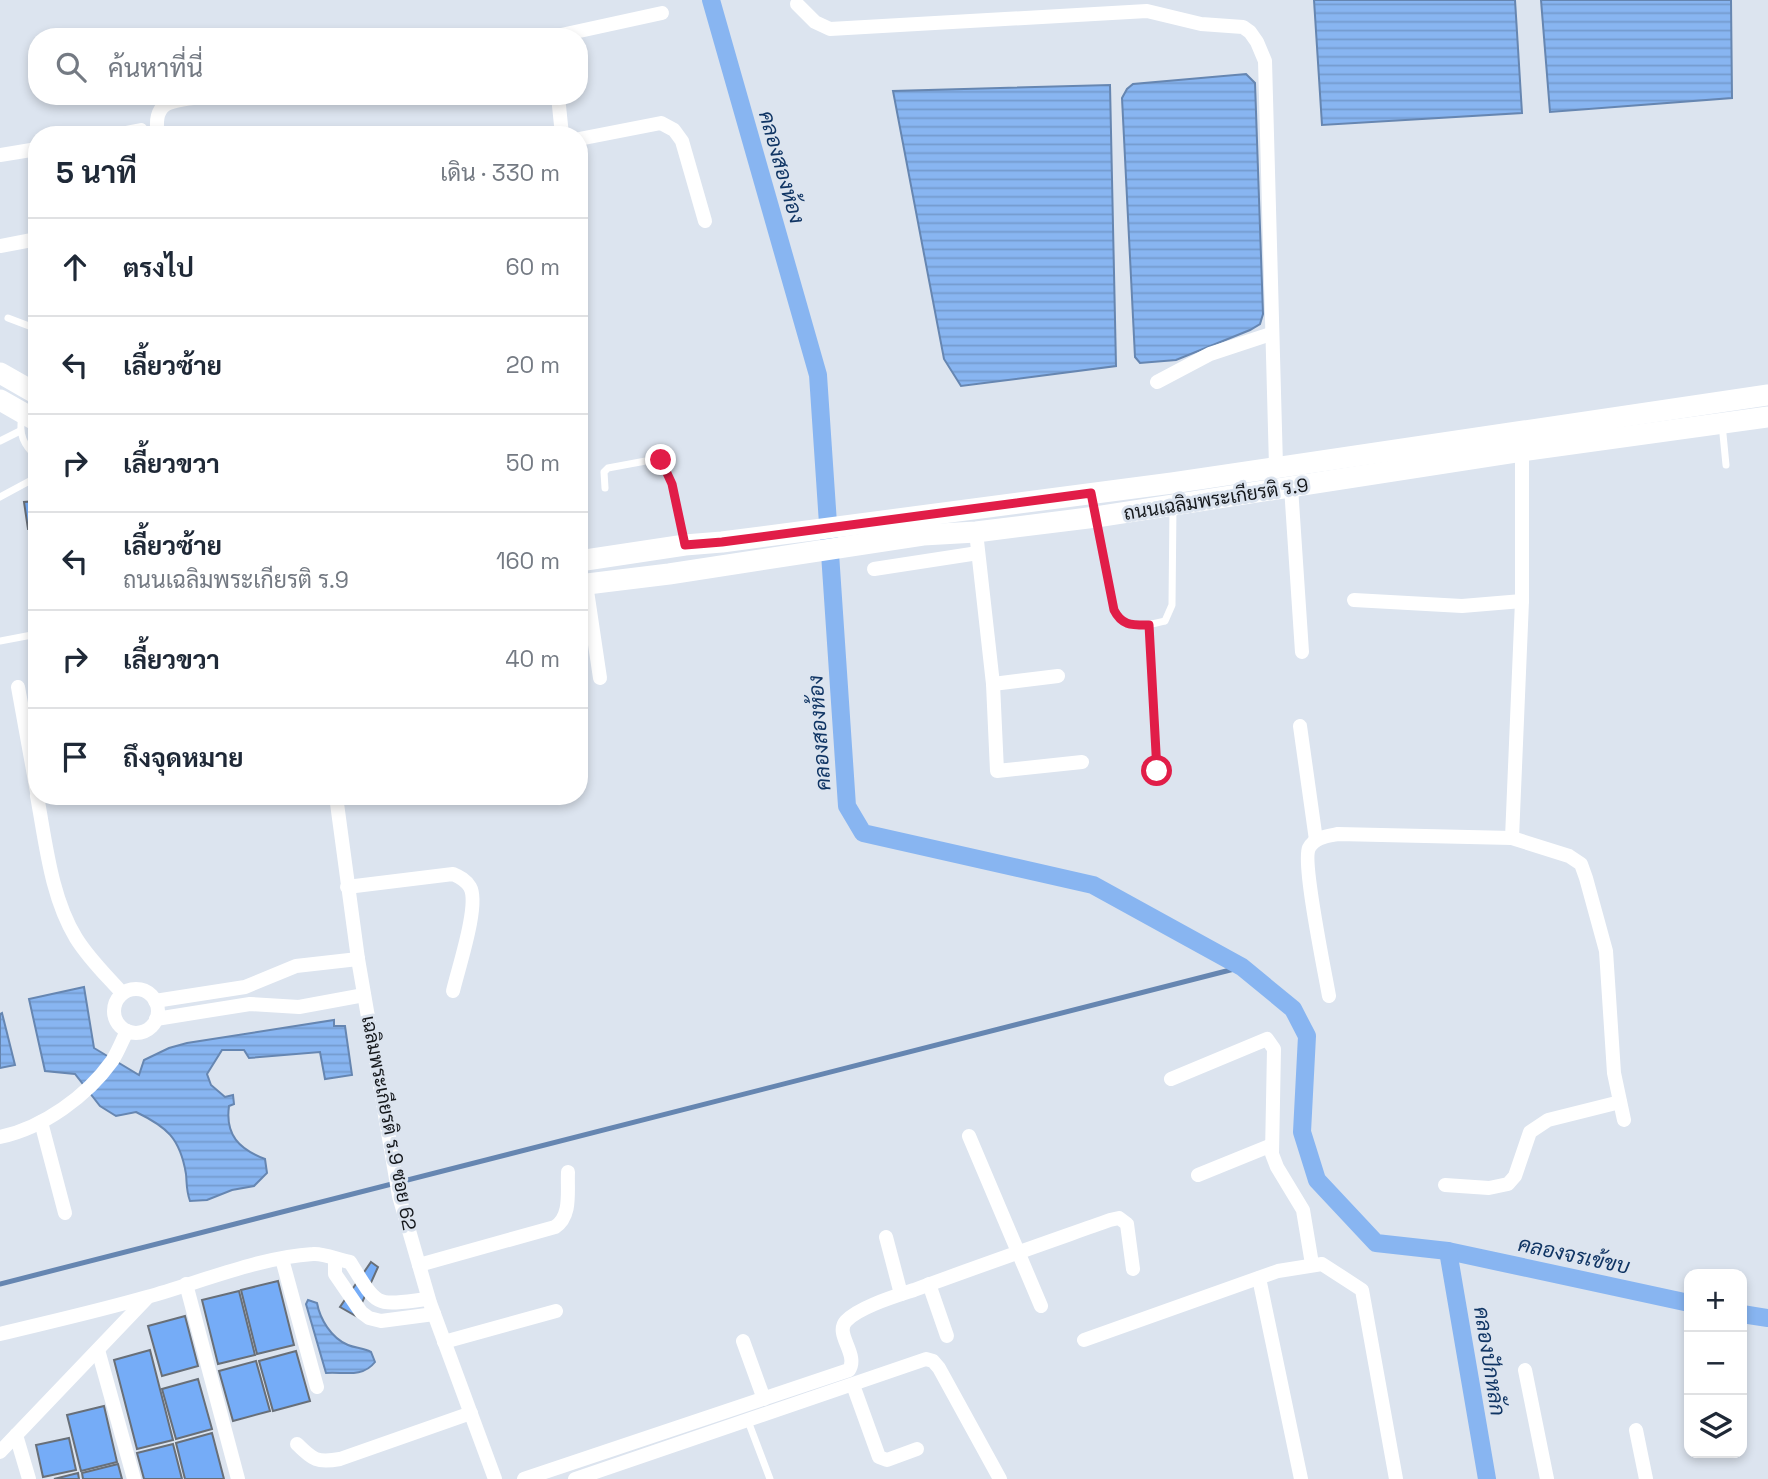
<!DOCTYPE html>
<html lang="th">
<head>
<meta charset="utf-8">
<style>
  body { margin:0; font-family:"Space Grotesk",Sarabun,sans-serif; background:#f2f2f3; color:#1f2937 }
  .controls { position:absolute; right:21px; bottom:21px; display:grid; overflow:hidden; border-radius:14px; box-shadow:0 4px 10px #0003 }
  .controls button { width:63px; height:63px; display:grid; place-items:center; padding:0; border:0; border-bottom:2px solid #e0e1e3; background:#fff; color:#1f2937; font:35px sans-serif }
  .stop { position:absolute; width:21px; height:21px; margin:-16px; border:5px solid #e11d48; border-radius:50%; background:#fff }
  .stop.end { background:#e11d48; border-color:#fff; box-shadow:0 2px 7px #0008 }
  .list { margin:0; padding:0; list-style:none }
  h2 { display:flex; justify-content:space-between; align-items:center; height:91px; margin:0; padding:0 28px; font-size:30px }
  h2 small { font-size:23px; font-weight:400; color:#747a83 }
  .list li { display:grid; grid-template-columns:46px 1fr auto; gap:21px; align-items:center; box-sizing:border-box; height:98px; padding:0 28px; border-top:2px solid #e0e1e3 }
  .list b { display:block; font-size:26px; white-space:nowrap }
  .list p { margin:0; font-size:23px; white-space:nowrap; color:#747a83 }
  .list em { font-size:23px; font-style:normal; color:#747a83 }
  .icon { flex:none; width:38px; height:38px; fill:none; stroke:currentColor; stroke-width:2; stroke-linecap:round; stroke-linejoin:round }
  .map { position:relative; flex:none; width:1768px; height:1479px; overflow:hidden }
  .search { position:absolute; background:#fff; box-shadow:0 4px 10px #0003; left:28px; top:28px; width:560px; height:77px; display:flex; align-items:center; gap:18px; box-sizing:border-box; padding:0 24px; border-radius:28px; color:#747a83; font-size:26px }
  .panel { position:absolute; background:#fff; box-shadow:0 4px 10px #0003; left:28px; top:126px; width:560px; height:679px; border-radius:28px }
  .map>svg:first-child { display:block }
  .water { fill:url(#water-rules); stroke:#6686b1; stroke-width:2 }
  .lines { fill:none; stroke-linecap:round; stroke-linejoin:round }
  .stream { stroke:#6686b1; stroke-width:5 }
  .canal { stroke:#88b5f1; stroke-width:18 }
  .building { fill:#75acf7; stroke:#686f78; stroke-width:2 }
  .lane { stroke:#fff; stroke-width:7 }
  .street { stroke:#fff; stroke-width:14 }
  .secondary { stroke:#fff; stroke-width:21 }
  .route { stroke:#e11d48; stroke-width:9 }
  .labels { text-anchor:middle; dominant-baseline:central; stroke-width:6; stroke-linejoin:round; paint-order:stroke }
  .street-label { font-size:19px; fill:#15181c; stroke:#dce4ef }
  .water-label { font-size:21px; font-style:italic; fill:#103564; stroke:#dce4ef }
</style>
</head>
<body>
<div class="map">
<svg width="1768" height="1479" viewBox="0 0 1768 1479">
  <defs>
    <pattern id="water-rules" width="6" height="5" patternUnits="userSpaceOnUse" patternTransform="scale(1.75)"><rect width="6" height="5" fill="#88b5f1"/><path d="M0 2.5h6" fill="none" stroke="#749bce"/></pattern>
  </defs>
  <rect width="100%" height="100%" fill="#dce4ef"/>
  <g class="water">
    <path d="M1314,0H1515L1522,113L1322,125Z"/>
    <path d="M1541,0H1731L1732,98L1550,112Z"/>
    <path d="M1246,74L1255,83L1263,314L1260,324L1250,330L1176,360L1140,363L1135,357L1122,98L1127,89L1133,84Z"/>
    <path d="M1110,85L1116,366L961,386L944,359L893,91Z"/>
    <path d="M84,987L94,1048L139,1075L144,1060L169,1048L187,1043L334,1020V1026H345L352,1075L325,1079L320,1052L249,1058L244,1050H222L207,1074L211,1085L225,1097L233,1095L234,1104L229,1106C225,1135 239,1149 265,1159L267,1173L254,1186L232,1190L207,1200L190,1201C186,1190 187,1184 186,1174C180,1138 167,1127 136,1112L116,1116L100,1106L75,1074L45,1071L29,999Z"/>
    <path d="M2,1013L15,1065L0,1068V1014Z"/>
    <path d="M308,1300L317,1303C320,1319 331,1338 348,1345C355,1348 363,1348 371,1352L375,1362C362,1379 341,1371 326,1373L306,1304Z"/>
  </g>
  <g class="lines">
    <path class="stream" d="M0,1284L1242,967"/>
    <g class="canal">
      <path d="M711,0L818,375L847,806L863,833L1093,885L1242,967L1293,1009L1307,1036L1302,1132L1317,1180L1376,1243L1448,1251L1689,1303"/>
      <path d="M1448,1251L1487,1479"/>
      <path d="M1742,1314L1768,1318"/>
    </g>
  </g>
  <g class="building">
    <path d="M37,501V528L28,529L24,502Z"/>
    <path d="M371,1262L378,1267L356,1316L340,1307Z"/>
    <path d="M278,1281L294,1345L257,1354L241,1290Z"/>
    <path d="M239,1291L255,1355L218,1364L202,1300Z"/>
    <path d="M185,1316L198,1366L162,1376L148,1326Z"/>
    <path d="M150,1350L173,1440L137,1449L114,1360Z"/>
    <path d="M296,1351L310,1401L273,1411L259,1361Z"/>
    <path d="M256,1361L270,1411L233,1421L219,1371Z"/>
    <path d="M198,1379L212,1429L176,1439L162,1389Z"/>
    <path d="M104,1406L117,1462L81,1471L67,1415Z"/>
    <path d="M212,1433L224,1479H185L176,1443Z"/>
    <path d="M69,1438L76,1470L43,1477L36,1445Z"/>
    <path d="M173,1444L182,1479H144L137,1453Z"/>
    <path d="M118,1464L122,1479H83L82,1473Z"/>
    <path d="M78,1473L79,1479H54Z"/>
  </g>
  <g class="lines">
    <g class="lane">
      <path d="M8,318L37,329"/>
      <path d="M22,417C18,434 24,446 37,457"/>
      <path d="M1722,424L1726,465"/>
      <path d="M0,441L20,431"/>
      <path d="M605,488L604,472L608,468L651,460H661L672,484L685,544"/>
      <path d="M0,497L37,477"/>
      <path d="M1096,518L1114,610C1124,632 1145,626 1165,621L1172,605L1173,506"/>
      <path d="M1149,625L1157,770"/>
      <path d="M0,641L37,634"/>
      <path d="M748,1421L770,1479"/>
    </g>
    <g class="street">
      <path d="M797,4L815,22L830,29L1147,11L1201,24L1243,27L1250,32L1257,42L1265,61L1276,466"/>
      <path d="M552,37L662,13"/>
      <path d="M558,96L562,135"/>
      <path d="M115,135L141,130"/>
      <path d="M158,135C151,96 178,101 208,96"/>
      <path d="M579,139L661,123L674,130L682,141L705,221"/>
      <path d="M0,155L37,149"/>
      <path d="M0,246L37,239"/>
      <path d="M1157,382L1210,354L1271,334"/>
      <path d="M1291,487L1302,652"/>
      <path d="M976,532L993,684L997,771L1082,762"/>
      <path d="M874,569L978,553"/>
      <path d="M586,584L600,678"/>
      <path d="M1354,600L1462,606L1522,601"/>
      <path d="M993,684L1058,676"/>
      <path d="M18,687L37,792"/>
      <path d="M1300,726L1316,840"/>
      <path d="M37,796C46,844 51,897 76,938C89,959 106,975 122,993"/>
      <path d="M336,796L358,959L399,1196L430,1303L495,1479"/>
      <path d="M1512,838L1522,601V451"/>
      <path d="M347,887L453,874C460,877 466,880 470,887C480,904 458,969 453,991"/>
      <circle cx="136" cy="1011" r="22"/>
      <path d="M1329,996C1325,973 1302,862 1309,848C1315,837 1327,836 1338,834L1512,838L1569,856L1581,864L1586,878L1606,951L1614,1073L1624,1120"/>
      <path d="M155,1001L245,987L296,966L358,959"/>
      <path d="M156,1019L250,1004L299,1007L364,995"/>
      <path d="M1171,1079L1267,1039L1274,1049L1272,1154L1277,1167L1303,1210L1312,1264"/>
      <path d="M41,1122L65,1213"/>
      <path d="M969,1136L1041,1306"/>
      <path d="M0,1137C43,1128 87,1096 112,1061C118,1052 122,1041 127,1031"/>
      <path d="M1198,1175L1272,1145"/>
      <path d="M1445,1185L1489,1188L1508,1184L1515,1176L1530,1132L1548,1120L1620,1102"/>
      <path d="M886,1237L901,1294"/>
      <path d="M282,1259L317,1387"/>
      <path d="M335,1260V1274L361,1312L369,1318L381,1321L434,1314"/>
      <path d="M419,1265L555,1227C572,1216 567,1191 568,1172"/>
      <path d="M1259,1278L1301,1479"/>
      <path d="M186,1284L238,1479"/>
      <path d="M929,1284L947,1336"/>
      <path d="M0,1334C49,1322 98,1311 147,1297C198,1283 260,1257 313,1254C324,1253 338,1260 350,1262C379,1309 374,1305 428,1299"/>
      <path d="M1084,1340L1278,1271L1322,1264L1362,1290L1396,1479"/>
      <path d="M743,1341L764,1399"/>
      <path d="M444,1342L556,1311"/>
      <path d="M98,1350L134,1479"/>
      <path d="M1525,1370L1547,1479"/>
      <path d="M853,1385L879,1457L887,1460L917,1449"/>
      <path d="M1636,1430L1646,1479"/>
      <path d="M16,1435L29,1479"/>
      <path d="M297,1444C313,1460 317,1463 340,1459L471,1413"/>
      <path d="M0,1452L147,1298"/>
      <path d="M524,1479L849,1370C859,1354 834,1334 846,1321C859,1307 896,1296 914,1290C979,1266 1045,1243 1110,1220L1119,1218L1127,1224L1133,1269"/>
      <path d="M575,1479L926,1359L933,1361L939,1368L1000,1479"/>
    </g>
    <g class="secondary">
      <path d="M0,373L37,394"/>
      <path d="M0,400L37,421"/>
      <path d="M579,561L685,545L722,542L1172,483L1768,395"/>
      <path d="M579,585L669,574L923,535L976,532L1096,517L1522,451L1768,417"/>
    </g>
  </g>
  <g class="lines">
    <path class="route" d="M661,460L672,484L685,545L722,542L1091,493L1114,610C1122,626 1132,625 1149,625L1157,771"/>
  </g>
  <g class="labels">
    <g class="street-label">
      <text transform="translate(1216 499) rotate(-9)">ถนนเฉลิมพระเกียรติ ร.9</text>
      <text transform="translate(389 1123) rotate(79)">เฉลิมพระเกียรติ ร.9 ซอย 62</text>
    </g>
    <g class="water-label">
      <text transform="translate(782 167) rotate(74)">คลองสองห้อง</text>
      <text transform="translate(819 733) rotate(-94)">คลองสองห้อง</text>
      <text transform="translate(1574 1255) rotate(12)">คลองจรเข้ขบ</text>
      <text transform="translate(1490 1361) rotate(81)">คลองปักหลัก</text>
    </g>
  </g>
</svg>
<div class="controls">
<button>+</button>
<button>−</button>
<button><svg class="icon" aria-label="layers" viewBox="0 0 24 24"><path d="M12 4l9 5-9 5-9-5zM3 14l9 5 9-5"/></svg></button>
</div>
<div class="stop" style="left:1157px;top:771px"></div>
<div class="stop end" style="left:661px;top:460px"></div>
<div class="search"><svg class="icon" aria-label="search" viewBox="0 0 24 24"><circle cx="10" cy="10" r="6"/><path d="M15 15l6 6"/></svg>ค้นหาที่นี่</div>
<section class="panel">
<h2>5 นาที<small>เดิน · 330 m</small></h2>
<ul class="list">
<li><svg class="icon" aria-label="ahead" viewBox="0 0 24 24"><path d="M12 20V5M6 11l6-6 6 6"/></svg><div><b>ตรงไป</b></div><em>60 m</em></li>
<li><svg class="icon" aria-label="left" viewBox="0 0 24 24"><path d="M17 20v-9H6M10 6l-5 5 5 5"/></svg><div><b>เลี้ยวซ้าย</b></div><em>20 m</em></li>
<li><svg class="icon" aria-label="right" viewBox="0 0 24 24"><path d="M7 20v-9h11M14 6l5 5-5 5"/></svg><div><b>เลี้ยวขวา</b></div><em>50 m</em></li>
<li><svg class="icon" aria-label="left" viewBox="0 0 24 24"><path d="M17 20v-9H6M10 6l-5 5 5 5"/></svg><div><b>เลี้ยวซ้าย</b><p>ถนนเฉลิมพระเกียรติ ร.9</p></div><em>160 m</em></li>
<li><svg class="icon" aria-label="right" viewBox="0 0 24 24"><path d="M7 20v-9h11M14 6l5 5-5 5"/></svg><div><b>เลี้ยวขวา</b></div><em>40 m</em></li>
<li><svg class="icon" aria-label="arrive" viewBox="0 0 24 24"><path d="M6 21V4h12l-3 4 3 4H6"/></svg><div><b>ถึงจุดหมาย</b></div></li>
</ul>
</section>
</div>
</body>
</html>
